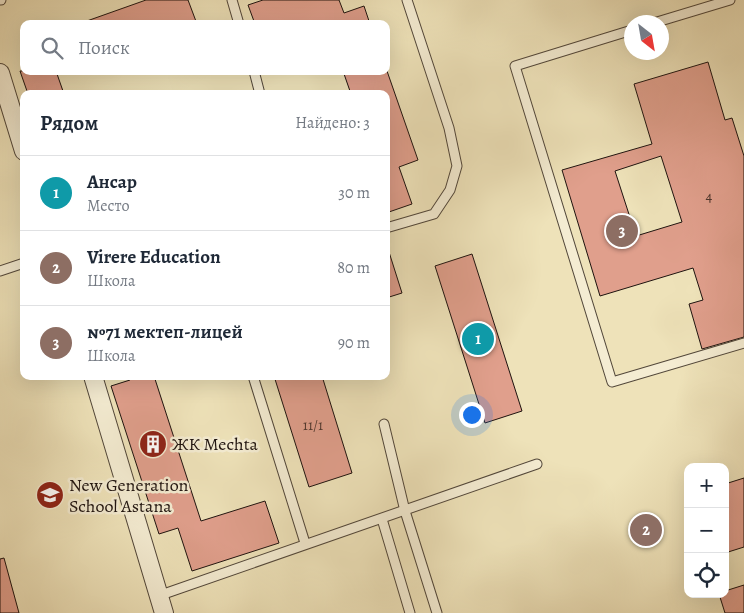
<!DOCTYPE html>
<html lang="ru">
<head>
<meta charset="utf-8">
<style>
  body { margin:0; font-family:Alegreya,serif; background:#f6f6f7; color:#1f2937 }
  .controls { position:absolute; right:15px; bottom:15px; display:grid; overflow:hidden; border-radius:10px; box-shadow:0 5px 20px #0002 }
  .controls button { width:45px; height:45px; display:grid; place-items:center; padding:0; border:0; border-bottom:1px solid #e0e1e3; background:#fff; color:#1f2937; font:25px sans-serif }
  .compass { position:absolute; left:624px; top:15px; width:45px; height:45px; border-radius:50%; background:#fff; box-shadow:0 5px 20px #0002; rotate:149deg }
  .you { position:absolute; left:471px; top:414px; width:18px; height:18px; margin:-12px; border:4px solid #fff; border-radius:50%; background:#1a73e8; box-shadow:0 0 0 8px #1a73e833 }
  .badge { display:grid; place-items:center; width:32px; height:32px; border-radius:50%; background:#7c3aed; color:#fff; font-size:16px; font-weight:700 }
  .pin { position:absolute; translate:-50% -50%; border:2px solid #fff; box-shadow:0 1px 5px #0006 }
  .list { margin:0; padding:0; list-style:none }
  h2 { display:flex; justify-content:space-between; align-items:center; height:65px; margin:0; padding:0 20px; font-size:21px }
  h2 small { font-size:16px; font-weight:400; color:#747a83 }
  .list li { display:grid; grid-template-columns:32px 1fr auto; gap:15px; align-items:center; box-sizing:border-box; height:75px; padding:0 20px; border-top:1px solid #e0e1e3 }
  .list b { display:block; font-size:19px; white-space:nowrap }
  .list p { margin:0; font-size:16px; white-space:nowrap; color:#747a83 }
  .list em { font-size:16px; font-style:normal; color:#747a83 }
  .icon { flex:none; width:28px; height:28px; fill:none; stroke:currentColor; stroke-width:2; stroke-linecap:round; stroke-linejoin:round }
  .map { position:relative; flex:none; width:744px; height:613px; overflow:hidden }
  .search { position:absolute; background:#fff; box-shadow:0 5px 20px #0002; left:20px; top:20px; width:370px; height:55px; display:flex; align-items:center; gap:12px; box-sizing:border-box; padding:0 18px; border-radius:10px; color:#747a83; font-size:19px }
  .panel { position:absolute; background:#fff; box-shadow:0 5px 20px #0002; left:20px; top:90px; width:370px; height:290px; border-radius:10px }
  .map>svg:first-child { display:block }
  .building { fill:#e09f8c; stroke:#1e130f; fill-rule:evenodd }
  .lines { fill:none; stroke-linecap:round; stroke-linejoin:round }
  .service-casing { stroke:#52473a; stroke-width:11 }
  .minor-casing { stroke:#52473a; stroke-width:20 }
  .service { stroke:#f4ecd2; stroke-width:9 }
  .minor { stroke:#f4ecd2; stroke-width:18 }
  .labels { text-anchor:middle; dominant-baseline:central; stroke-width:5; stroke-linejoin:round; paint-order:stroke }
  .number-label { font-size:15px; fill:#4e362e }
  .poi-label { font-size:18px; fill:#1e130f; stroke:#f4ecd2; text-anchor:start }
</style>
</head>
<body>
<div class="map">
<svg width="744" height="613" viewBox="0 0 744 613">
  <rect width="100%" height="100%" fill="#eee2b9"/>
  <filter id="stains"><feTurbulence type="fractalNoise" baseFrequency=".004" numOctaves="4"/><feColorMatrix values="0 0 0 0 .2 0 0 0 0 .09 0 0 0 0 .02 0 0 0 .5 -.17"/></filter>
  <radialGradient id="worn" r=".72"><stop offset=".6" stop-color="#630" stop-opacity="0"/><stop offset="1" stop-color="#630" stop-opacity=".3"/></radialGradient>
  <g class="building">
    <path d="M146,0H188L197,24H84V22Z"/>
    <path d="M263,0H339L344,13L364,6L370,24H319L318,22L312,24H255L248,5Z"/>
    <path d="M708,62L725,120L732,118L744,156V337L702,349L689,304L703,300L693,268L600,296L562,170L652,144L634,84ZM661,156L682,222L636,236L615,171Z"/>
    <path d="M20,71H56L64,94H28Z"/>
    <path d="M343,71H387L418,160L399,167L412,204L386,213V94H351Z"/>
    <path d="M386,252H389L402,293L386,298Z"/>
    <path d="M472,254L522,411L485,423L435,266Z"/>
    <path d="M129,376H154L201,521L265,501L279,543L192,571L178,528L159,534L111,386L130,380Z"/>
    <path d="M274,376H322L352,473L309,487Z"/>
    <path d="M744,478V547L725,553V484Z"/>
    <path d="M4,558L19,613H0V559Z"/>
    <path d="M744,585V613H725L719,594H725V591Z"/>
  </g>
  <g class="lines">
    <g class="service-casing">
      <g id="service">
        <path d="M0,0H1"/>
        <path d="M232,0L239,24"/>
        <path d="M657,22L730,0"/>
        <path d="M632,30L515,66L612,382L744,343"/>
        <path d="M254,71L260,94"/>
        <path d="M386,228L434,214L450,190L457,166L449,128L407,0"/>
        <path d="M0,271L24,263"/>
        <path d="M253,376L305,543"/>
        <path d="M384,424L405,511L437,613"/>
        <path d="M382,519L410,613"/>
        <path d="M158,596C284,551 411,509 537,464"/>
      </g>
    </g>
    <g class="minor-casing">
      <g id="minor">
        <path d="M0,73L24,151"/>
        <path d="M93,376L164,613"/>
      </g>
    </g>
    <use href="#service" class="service"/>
    <use href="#minor" class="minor"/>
  </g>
  <defs>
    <g id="building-disc" transform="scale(1.4375)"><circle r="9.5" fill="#8f2418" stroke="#f4ecd2"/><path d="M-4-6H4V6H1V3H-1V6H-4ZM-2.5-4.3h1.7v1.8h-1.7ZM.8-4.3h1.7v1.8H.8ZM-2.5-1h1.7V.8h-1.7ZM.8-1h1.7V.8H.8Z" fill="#fff"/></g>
    <g id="school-disc" transform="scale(1.4375)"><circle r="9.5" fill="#8f2418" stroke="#f4ecd2"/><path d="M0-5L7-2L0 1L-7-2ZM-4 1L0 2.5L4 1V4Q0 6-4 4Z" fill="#fff"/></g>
  </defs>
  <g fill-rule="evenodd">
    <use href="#building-disc" x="153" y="444"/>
    <use href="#school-disc" x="50" y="495"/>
  </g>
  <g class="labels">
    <g class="number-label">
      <text x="709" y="196">4</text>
      <text x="313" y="425">11/1</text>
    </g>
    <g class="poi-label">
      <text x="172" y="444">ЖК Mechta</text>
      <text x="69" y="485">New Generation<tspan x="69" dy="21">School Astana</tspan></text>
    </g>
  </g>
  <rect width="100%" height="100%" filter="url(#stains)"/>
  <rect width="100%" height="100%" fill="url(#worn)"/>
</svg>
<div class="controls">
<button>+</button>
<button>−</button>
<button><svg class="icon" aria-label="locate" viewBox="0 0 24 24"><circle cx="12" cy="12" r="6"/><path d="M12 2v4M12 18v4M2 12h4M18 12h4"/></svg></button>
</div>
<svg class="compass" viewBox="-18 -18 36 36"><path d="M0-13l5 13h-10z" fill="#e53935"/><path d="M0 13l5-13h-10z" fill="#747a83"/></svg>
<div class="you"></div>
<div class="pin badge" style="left:478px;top:339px;background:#0f9aa8">1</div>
<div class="pin badge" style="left:646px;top:530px;background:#8d6e63">2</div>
<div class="pin badge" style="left:622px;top:231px;background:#8d6e63">3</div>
<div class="search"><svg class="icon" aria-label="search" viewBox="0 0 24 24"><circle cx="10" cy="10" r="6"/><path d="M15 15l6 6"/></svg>Поиск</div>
<section class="panel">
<h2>Рядом<small>Найдено: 3</small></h2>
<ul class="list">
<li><span class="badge" style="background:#0f9aa8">1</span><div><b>Ансар</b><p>Место</p></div><em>30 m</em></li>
<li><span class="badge" style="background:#8d6e63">2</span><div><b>Virere Education</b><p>Школа</p></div><em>80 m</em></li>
<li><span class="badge" style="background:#8d6e63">3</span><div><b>№71 мектеп-лицей</b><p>Школа</p></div><em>90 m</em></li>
</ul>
</section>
</div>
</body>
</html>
